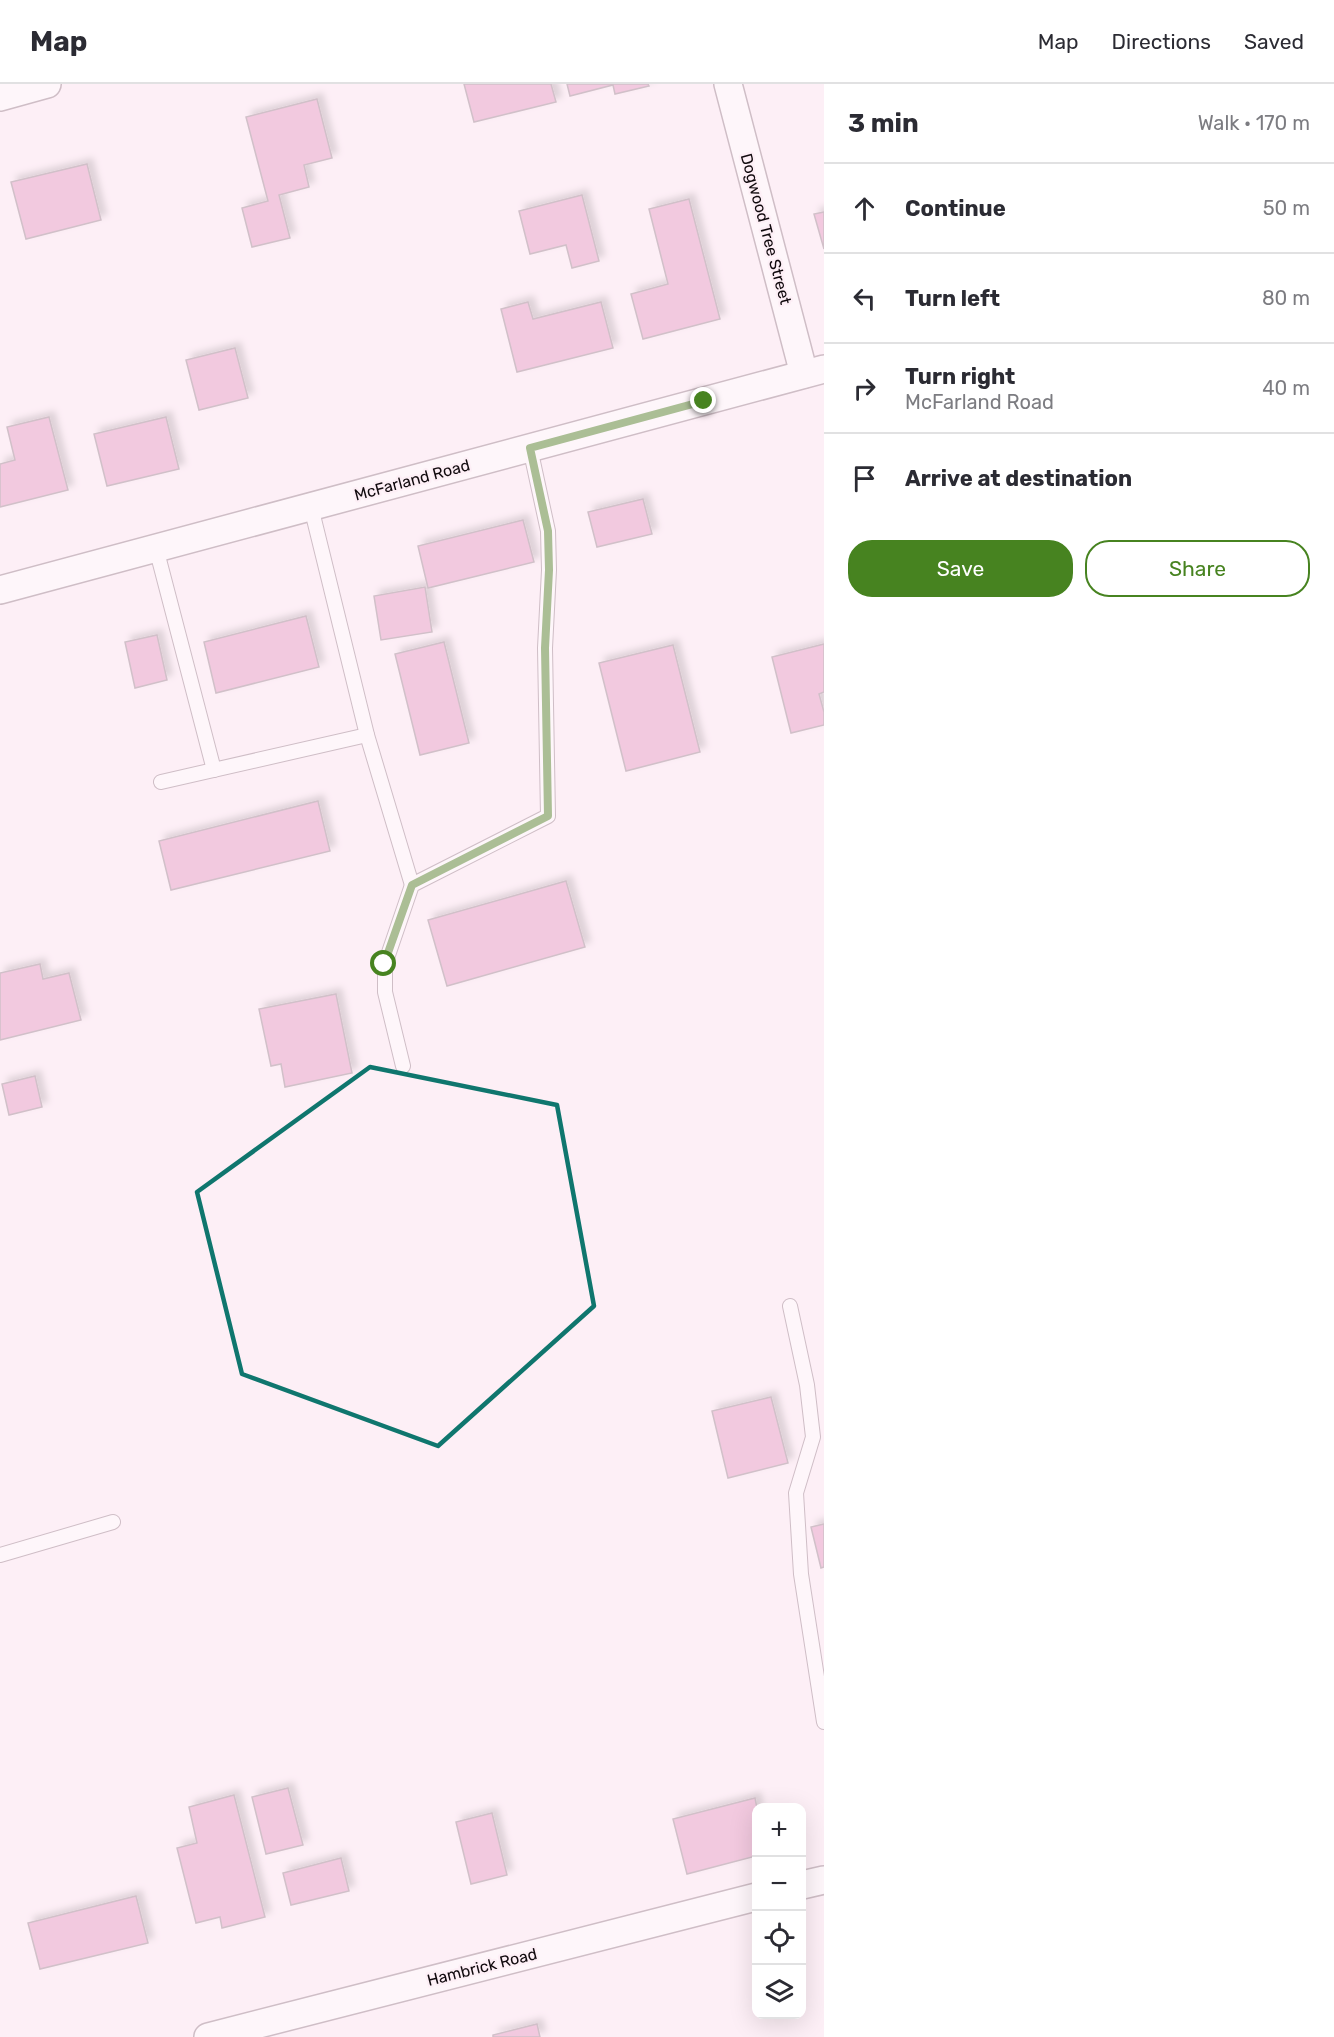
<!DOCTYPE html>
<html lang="en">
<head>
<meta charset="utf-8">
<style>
  body { margin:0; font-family:Rubik,sans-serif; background:#f2f2f3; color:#2b2b33 }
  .controls { position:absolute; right:18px; bottom:18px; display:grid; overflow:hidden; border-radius:12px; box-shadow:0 6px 24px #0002 }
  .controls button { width:54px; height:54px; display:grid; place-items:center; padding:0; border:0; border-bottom:2px solid #e1e1e2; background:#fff; color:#2b2b33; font:30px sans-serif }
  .stop { position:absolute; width:18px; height:18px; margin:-14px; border:4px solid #478320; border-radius:50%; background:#fff }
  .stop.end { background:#478320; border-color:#fff; box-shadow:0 2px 6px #0008 }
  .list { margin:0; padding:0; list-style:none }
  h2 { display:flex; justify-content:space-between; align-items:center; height:78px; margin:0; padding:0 24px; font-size:26px }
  h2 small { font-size:20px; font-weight:400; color:#7c7c81 }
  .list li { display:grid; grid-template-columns:39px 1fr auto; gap:18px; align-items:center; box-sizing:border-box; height:90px; padding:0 24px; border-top:2px solid #e1e1e2 }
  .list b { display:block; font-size:22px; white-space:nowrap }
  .list p { margin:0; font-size:20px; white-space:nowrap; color:#7c7c81 }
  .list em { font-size:20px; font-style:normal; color:#7c7c81 }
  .actions { display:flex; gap:12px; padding:18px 24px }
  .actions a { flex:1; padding:14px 0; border:2px solid #478320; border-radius:24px; text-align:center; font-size:21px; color:#478320 }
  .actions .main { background:#478320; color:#fff }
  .icon { flex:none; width:33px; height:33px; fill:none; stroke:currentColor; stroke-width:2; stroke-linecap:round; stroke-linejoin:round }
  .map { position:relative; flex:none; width:824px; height:1953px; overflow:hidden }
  header { display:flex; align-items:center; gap:36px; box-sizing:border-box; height:84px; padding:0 30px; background:#fff; border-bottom:2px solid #e1e1e2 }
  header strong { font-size:28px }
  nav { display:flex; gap:33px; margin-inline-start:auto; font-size:21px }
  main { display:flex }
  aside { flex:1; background:#fff }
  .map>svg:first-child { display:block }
  .building { fill:#e49cc3; stroke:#9c8892; stroke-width:1.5; filter:url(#shadow) }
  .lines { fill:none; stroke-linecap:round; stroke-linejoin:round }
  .service-casing { stroke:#97838d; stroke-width:16 }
  .minor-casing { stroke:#97838d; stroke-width:30 }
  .service { stroke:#fff; stroke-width:14 }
  .minor { stroke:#fff; stroke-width:27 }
  .route { stroke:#478320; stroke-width:8 }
  .marked { fill:none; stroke:#0f766e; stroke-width:4.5; stroke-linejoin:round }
  .labels { text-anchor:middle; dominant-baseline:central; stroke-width:4.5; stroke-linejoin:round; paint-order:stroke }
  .street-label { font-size:16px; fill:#10090d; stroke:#fdeff6 }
</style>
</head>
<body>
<header>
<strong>Map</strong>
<nav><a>Map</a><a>Directions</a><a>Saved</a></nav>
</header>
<main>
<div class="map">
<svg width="824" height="1953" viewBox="0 0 824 1953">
  <defs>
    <filter id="shadow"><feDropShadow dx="5.5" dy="-5.5" stdDeviation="3" flood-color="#0004"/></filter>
  </defs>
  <rect width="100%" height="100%" fill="#fdeff6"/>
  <g class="building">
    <path d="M464,0H551L556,18L474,38Z"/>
    <path d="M567,0H648L649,2L615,10L613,1L570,12Z"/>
    <path d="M317,15L332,74L304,81L309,103L279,111L290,154L252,163L242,124L268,117L246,33Z"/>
    <path d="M87,80L101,136L26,155L11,98Z"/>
    <path d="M582,111L599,177L572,184L566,161L530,170L519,127Z"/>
    <path d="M689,115L720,235L643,255L631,210L668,200L649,125Z"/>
    <path d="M824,128V165L814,130Z"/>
    <path d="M528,218L533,235L601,218L613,264L517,288L501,225Z"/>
    <path d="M235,264L248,314L199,326L186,276Z"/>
    <path d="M49,333L68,406L0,423V380L15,376L7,343Z"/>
    <path d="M166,333L179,385L107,402L94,350Z"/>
    <path d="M643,415L652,450L597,463L588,428Z"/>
    <path d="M523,436L534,478L428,504L418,462Z"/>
    <path d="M425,503L432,548L381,556L374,512Z"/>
    <path d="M306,532L319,583L216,609L204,558Z"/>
    <path d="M157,551L167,596L135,604L125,558Z"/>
    <path d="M444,558L469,659L420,671L395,570Z"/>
    <path d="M824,560V608L819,610L824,628V641L791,649L772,573Z"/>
    <path d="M673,561L700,668L626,687L599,579Z"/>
    <path d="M318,717L330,767L171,806L159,757Z"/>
    <path d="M566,797L585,863L447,902L428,836Z"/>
    <path d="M40,880L43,895L69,889L81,936L0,956V889Z"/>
    <path d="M336,910L352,989L285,1003L281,980L271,982L259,925Z"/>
    <path d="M35,992L42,1023L9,1031L2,1000Z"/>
    <path d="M771,1313L788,1379L728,1394L712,1327Z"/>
    <path d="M824,1440V1483L821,1484L811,1443Z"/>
    <path d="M288,1704L303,1761L266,1770L252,1713Z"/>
    <path d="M234,1711L265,1833L222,1844L220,1833L196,1839L177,1764L197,1759L189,1723Z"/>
    <path d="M755,1714L757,1724L756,1772L687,1790L673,1735Z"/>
    <path d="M492,1729L507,1791L471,1800L456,1738Z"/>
    <path d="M341,1774L349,1807L291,1821L283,1789Z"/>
    <path d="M136,1812L148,1859L40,1885L28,1839Z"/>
    <path d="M537,1940L540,1953H493V1951Z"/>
  </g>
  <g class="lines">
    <g class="service-casing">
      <g id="service">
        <path d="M311,423L367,651L412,801"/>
        <path d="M156,464L214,686"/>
        <path d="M161,698L367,651"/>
        <path d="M403,982L385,908V880L412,801L548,732L545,564L549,486L548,447L530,364"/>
        <path d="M790,1222L807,1301L813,1353L796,1409L801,1490L824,1638"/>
        <path d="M0,1471L113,1438"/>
      </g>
    </g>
    <g class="minor-casing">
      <g id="minor">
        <path d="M728,0L804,290"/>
        <path d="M0,13L47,0"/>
        <path d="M0,506L824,285"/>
        <path d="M802,1801L824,1796"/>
        <path d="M208,1953L756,1813"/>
      </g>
    </g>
    <use href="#service" class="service"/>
    <use href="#minor" class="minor"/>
  </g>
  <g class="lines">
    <path class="route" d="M384,880L412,801L548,732L545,564L549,486L548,447L530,364L704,317"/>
  </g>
  <path d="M0 0H824V1953H0ZM370,983L557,1021L594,1222L438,1362L242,1290L197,1108Z" fill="#fdeff6" fill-opacity=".55" fill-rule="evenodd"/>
  <path class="marked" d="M370,983L557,1021L594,1222L438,1362L242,1290L197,1108Z"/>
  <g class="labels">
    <g class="street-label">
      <text transform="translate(766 145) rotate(75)">Dogwood Tree Street</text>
      <text transform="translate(412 396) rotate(-15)">McFarland Road</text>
      <text transform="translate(482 1883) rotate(-14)">Hambrick Road</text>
    </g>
  </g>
</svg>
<div class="controls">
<button>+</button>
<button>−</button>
<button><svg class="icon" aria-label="locate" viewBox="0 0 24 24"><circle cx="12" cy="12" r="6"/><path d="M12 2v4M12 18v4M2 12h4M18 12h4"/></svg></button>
<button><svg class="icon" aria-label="layers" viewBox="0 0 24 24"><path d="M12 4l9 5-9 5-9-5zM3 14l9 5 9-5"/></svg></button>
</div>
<div class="stop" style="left:384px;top:880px"></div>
<div class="stop end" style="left:704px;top:317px"></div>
</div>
<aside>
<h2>3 min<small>Walk · 170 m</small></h2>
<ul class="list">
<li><svg class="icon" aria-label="ahead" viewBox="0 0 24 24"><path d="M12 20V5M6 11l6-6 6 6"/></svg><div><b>Continue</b></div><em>50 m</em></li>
<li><svg class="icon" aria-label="left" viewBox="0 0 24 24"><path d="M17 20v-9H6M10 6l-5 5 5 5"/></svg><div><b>Turn left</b></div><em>80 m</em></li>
<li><svg class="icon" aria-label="right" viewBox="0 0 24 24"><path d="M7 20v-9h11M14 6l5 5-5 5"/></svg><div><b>Turn right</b><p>McFarland Road</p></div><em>40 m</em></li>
<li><svg class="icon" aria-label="arrive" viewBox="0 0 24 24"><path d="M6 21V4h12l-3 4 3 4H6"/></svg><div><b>Arrive at destination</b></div></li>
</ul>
<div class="actions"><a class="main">Save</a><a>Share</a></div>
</aside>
</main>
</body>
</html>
